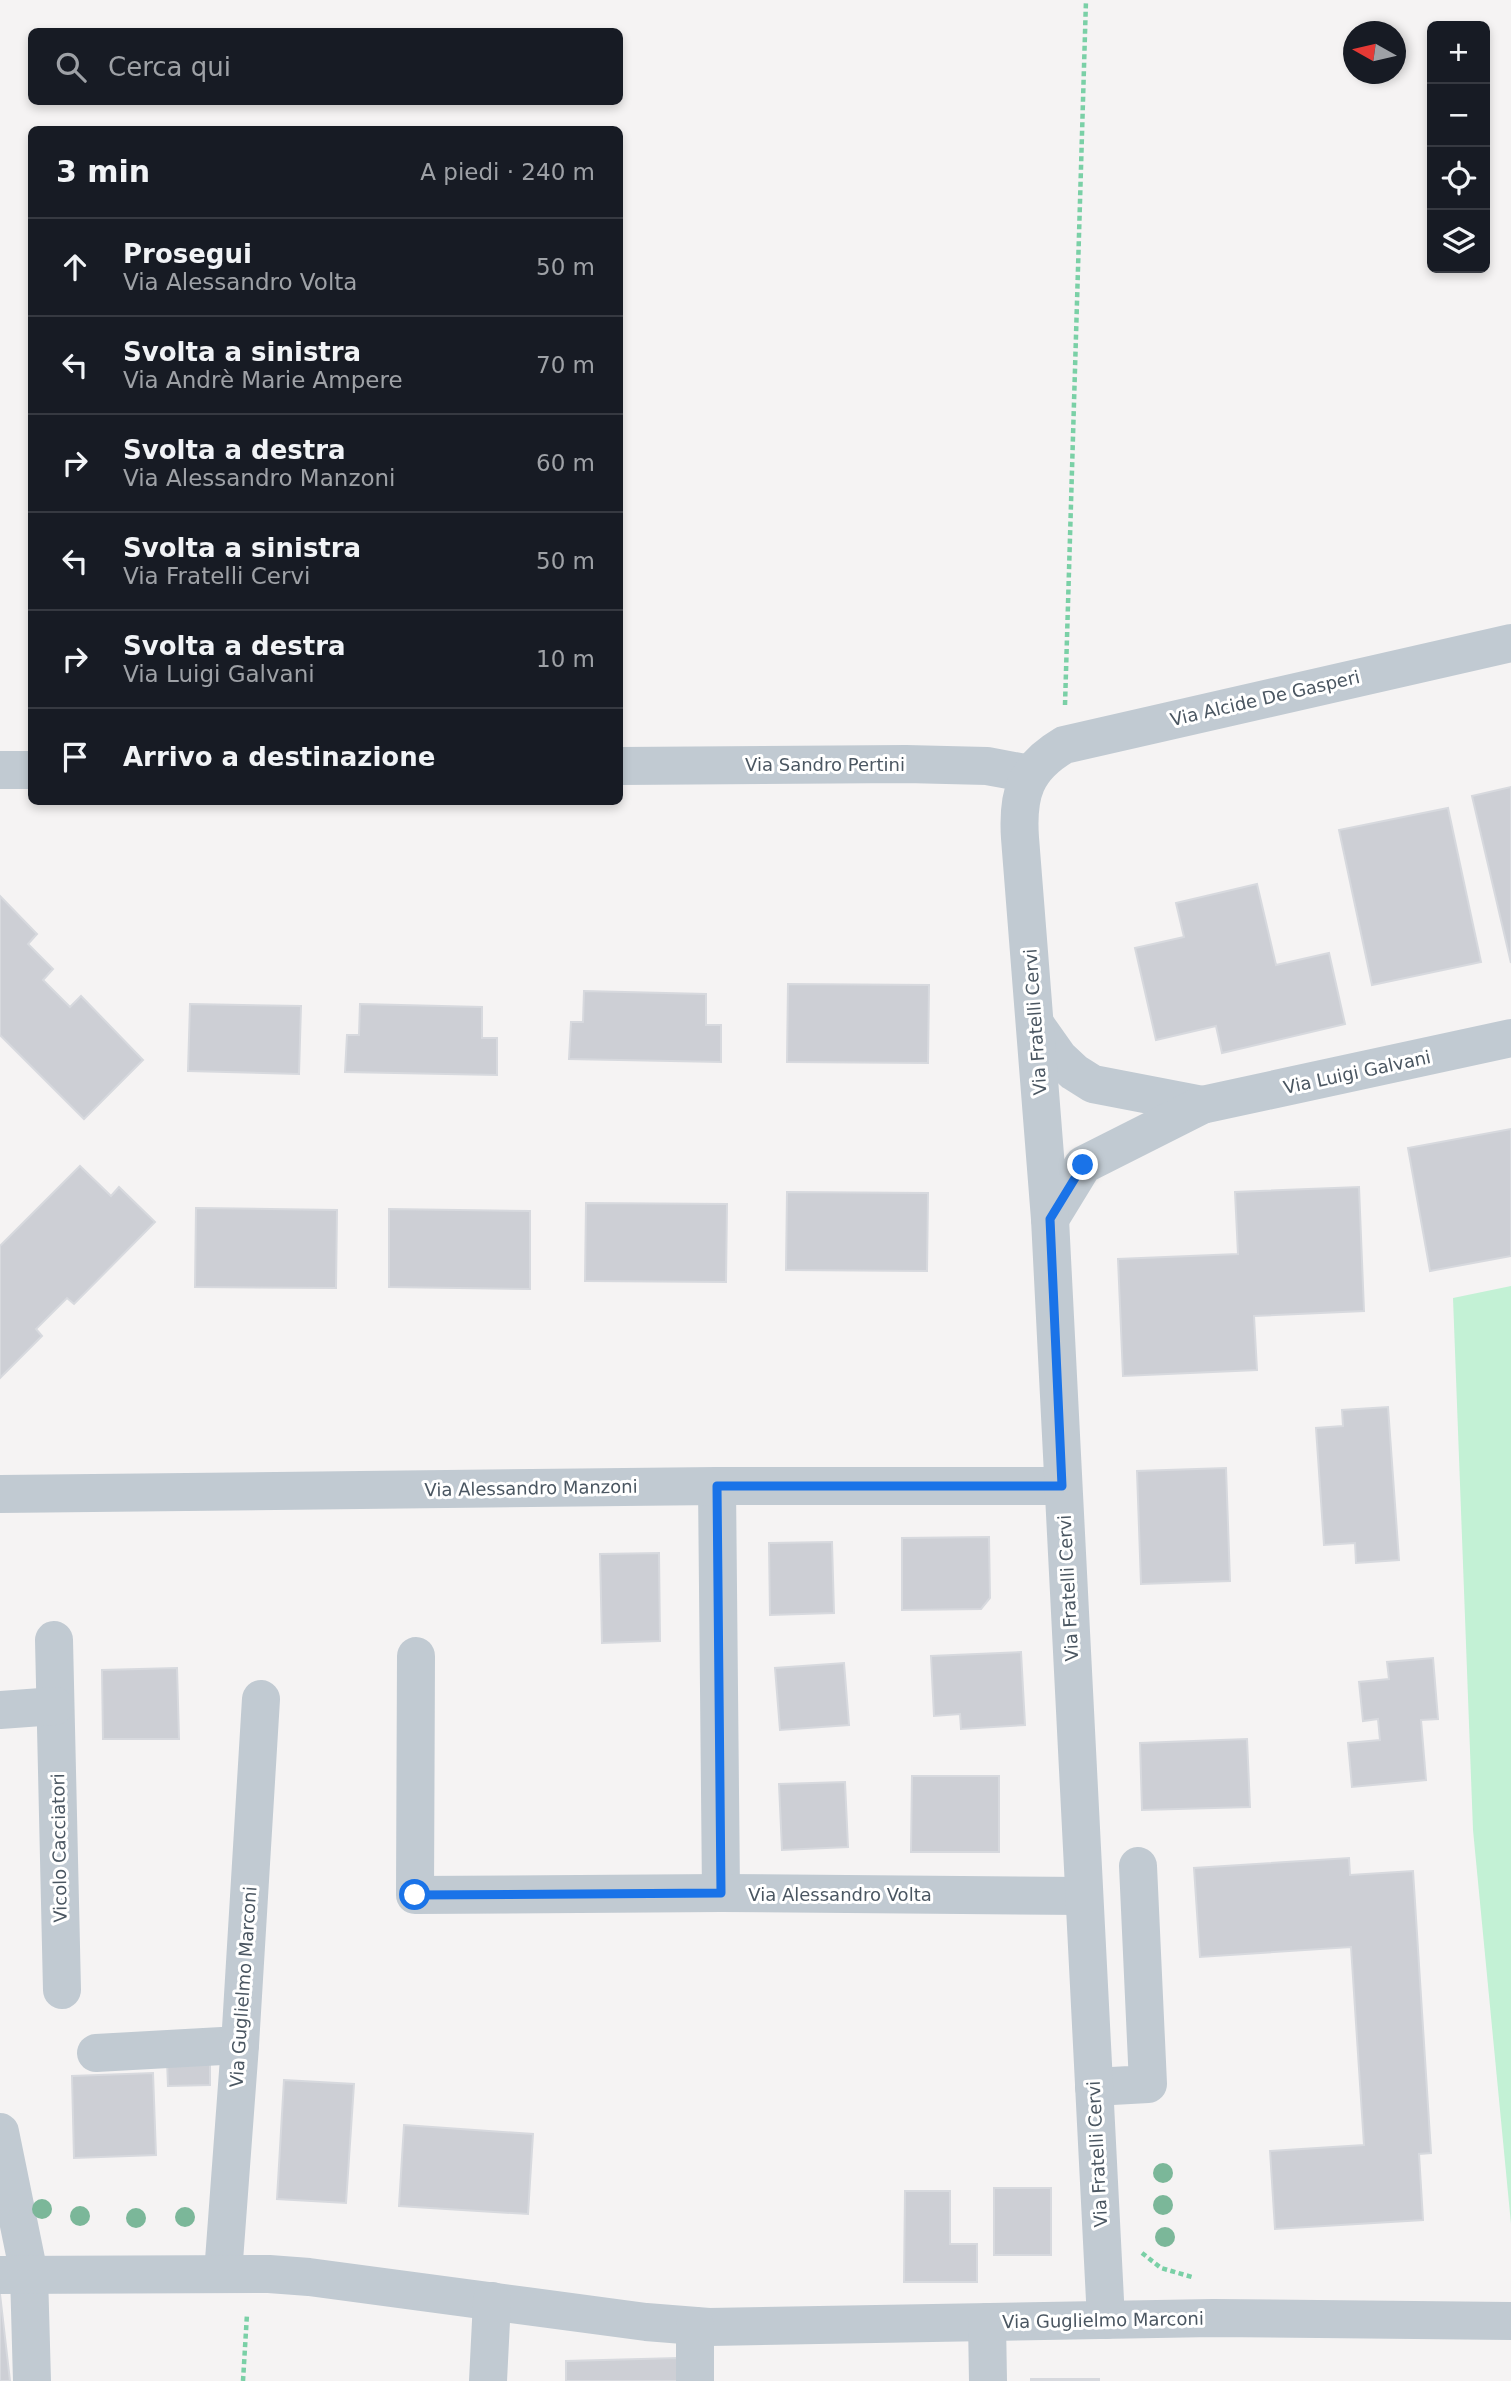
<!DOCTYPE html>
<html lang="it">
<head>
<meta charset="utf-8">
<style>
  body { margin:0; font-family:"DejaVu Sans",sans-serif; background:#242831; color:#f1f3f6 }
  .controls { position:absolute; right:21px; top:21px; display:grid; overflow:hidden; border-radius:10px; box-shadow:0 4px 10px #0003 }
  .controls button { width:63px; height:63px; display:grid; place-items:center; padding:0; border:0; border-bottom:2px solid #363941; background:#171b24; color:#f1f3f6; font:35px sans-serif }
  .compass { position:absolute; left:1343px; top:21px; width:63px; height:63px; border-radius:50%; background:#171b24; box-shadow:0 4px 10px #0003; rotate:278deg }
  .stop { position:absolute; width:21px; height:21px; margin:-16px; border:5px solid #1a73e8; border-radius:50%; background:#fff }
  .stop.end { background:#1a73e8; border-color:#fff; box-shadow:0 2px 7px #0008 }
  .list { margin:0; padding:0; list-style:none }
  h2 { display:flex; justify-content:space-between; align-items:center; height:91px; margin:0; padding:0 28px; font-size:30px }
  h2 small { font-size:23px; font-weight:400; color:#9ea1a6 }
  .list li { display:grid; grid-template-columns:46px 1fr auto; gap:21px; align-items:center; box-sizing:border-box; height:98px; padding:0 28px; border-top:2px solid #363941 }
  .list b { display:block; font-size:26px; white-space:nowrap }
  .list p { margin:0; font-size:23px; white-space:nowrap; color:#9ea1a6 }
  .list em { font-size:23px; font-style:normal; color:#9ea1a6 }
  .icon { flex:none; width:38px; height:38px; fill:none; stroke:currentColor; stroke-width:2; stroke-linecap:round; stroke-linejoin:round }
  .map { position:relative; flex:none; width:1511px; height:2381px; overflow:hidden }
  .search { position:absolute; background:#171b24; box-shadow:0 4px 10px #0003; left:28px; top:28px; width:595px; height:77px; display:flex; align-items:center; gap:18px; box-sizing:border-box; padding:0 24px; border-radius:10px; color:#9ea1a6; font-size:26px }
  .panel { position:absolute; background:#171b24; box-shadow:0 4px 10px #0003; left:28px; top:126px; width:595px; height:679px; border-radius:10px }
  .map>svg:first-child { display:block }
  .green { fill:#c3f1d5 }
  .building { fill:#cdcfd5; stroke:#d7d9de; stroke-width:2 }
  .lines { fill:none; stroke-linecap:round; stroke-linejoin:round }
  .path { stroke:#7ad0a6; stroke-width:4.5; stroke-dasharray:5 3.5; stroke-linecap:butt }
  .minor { stroke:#c1cad2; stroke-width:38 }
  .tree { fill:#7bb799 }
  .route { stroke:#1a73e8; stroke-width:9 }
  .labels { text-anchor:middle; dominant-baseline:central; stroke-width:6; stroke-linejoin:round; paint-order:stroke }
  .street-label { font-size:18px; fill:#4a5661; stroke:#fff }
</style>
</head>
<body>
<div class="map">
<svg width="1511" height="2381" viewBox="0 0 1511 2381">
  <rect width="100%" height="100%" fill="#f5f3f3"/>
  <path class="green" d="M1511,1286V2224L1473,1830L1453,1298Z"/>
  <g class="building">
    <path d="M1511,787V963L1472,796Z"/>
    <path d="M1448,808L1481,962L1372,985L1339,830Z"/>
    <path d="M1257,884L1276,965L1329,953L1345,1024L1222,1053L1216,1026L1156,1040L1135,948L1184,937L1176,903Z"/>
    <path d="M0,896L37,934L28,944L53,969L43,980L70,1007L81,996L143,1060L84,1119L0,1035Z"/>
    <path d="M788,984L929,985L928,1063L787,1062Z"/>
    <path d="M584,991L706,994V1025H721V1062L569,1059L571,1022H583Z"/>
    <path d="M190,1004L301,1006L299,1074L188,1071Z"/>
    <path d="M360,1004L482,1007V1038H497V1075L345,1072L347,1035H359Z"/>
    <path d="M1511,1129V1256L1430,1271L1408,1148Z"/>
    <path d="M80,1166L111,1196L119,1187L155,1222L74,1304L67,1298L36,1329L42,1336L0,1378V1246Z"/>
    <path d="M1359,1187L1364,1311L1254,1316L1257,1370L1123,1376L1118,1259L1238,1254L1235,1192Z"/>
    <path d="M787,1192L928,1193L927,1271L786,1270Z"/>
    <path d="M586,1203L727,1204L726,1282L585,1281Z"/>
    <path d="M196,1208L337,1210L336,1288L195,1287Z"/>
    <path d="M389,1209L530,1211V1289L389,1287Z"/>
    <path d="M1388,1407L1399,1560L1356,1563L1355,1543L1324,1545L1316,1428L1343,1426L1342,1410Z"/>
    <path d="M1226,1468L1230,1581L1141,1584L1137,1471Z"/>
    <path d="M989,1537L990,1598L981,1609L902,1610V1538Z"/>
    <path d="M832,1542L834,1613L770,1615L769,1543Z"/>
    <path d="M659,1553L660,1641L602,1643L600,1554Z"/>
    <path d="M1021,1652L1025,1725L961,1729L960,1714L934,1716L931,1656Z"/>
    <path d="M1433,1658L1438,1719L1421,1720L1426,1780L1352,1787L1348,1743L1380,1740L1378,1719L1363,1721L1359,1682L1389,1679L1387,1662Z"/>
    <path d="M844,1663L849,1725L780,1730L775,1668Z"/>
    <path d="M177,1668L179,1739H103L102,1670Z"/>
    <path d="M1247,1739L1250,1807L1142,1810L1140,1743Z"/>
    <path d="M912,1776H999V1852H911Z"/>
    <path d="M845,1782L848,1847L782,1850L779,1784Z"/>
    <path d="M1349,1858L1350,1875L1413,1871L1431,2153L1419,2154L1423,2220L1275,2229L1270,2151L1364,2145L1351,1947L1200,1957L1194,1868Z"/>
    <path d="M210,2060V2085L168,2086L167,2061Z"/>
    <path d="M153,2073L156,2155L74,2158L72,2076Z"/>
    <path d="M284,2080L354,2084L346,2203L277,2199Z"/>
    <path d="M404,2125L533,2134L528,2214L399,2206Z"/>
    <rect x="994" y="2188" width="57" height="67"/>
    <path d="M905,2191H950V2244H977V2282H904Z"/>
    <path d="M0,2294L10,2381H0Z"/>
    <path d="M678,2358L679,2381H566V2361Z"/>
    <rect x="1031" y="2379" width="68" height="2"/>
  </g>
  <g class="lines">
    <g class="path">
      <path d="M1065,705L1086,0"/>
      <path d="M1142,2253L1161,2268L1192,2277"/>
      <path d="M243,2381L247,2314"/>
    </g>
    <g class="minor">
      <path d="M620,766L906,764L987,766L1030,774"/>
      <path d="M0,770H32"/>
      <path d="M1035,1024L1059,1058L1074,1072L1093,1084L1202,1105"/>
      <path d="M1050,1219L1083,1165L1202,1105L1511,1038"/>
      <path d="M717,1486L721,1893"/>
      <path d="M0,1494L717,1486H1062"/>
      <path d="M54,1640L62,1990"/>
      <path d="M416,1656L415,1895L721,1893L1084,1896"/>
      <path d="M0,1710L55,1706"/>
      <path d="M96,2053L240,2045"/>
      <path d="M1094,2087L1148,2084L1138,1866"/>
      <path d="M0,2132L29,2274L32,2381"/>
      <path d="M223,2274L240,2045L261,1699"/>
      <path d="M0,2275L269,2274L309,2277L646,2322L709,2327L1213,2318L1511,2321"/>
      <path d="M1106,2320L1050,1219L1020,838C1017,794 1025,768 1064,745L1511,643"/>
      <path d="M987,2322L988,2381"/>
      <path d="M695,2326V2381"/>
      <path d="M488,2381L492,2301"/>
    </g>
  </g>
  <g class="tree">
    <circle cx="1163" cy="2173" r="10"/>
    <circle cx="1163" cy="2205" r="10"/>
    <circle cx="42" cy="2209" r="10"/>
    <circle cx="80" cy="2216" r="10"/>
    <circle cx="185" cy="2217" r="10"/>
    <circle cx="136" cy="2218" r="10"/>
    <circle cx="1165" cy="2237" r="10"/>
  </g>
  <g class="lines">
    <path class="route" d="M415,1895L721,1893L717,1486H1062L1050,1219L1083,1165"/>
  </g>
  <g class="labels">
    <g class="street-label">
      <text transform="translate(1265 698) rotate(-13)">Via Alcide De Gasperi</text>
      <text x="825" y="764">Via Sandro Pertini</text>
      <text transform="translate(1035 1022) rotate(-94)">Via Fratelli Cervi</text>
      <text transform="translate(1357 1072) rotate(-12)">Via Luigi Galvani</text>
      <text transform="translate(531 1488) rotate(-1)">Via Alessandro Manzoni</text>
      <text transform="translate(1068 1588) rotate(-93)">Via Fratelli Cervi</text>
      <text transform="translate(59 1848) rotate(-91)">Vicolo Cacciatori</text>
      <text x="840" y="1894">Via Alessandro Volta</text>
      <text transform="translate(243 1987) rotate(-86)">Via Guglielmo Marconi</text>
      <text transform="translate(1097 2154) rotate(-93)">Via Fratelli Cervi</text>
      <text transform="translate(1103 2320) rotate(-1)">Via Guglielmo Marconi</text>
    </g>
  </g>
</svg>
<div class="controls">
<button>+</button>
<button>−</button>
<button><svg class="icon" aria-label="locate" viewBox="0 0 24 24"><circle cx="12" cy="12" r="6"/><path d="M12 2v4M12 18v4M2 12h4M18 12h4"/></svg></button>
<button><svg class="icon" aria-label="layers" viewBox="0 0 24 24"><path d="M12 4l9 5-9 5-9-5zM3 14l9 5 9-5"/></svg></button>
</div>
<svg class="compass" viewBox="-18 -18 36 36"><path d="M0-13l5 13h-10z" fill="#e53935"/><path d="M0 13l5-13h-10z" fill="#9ea1a6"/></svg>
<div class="stop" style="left:415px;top:1895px"></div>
<div class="stop end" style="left:1083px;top:1165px"></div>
<div class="search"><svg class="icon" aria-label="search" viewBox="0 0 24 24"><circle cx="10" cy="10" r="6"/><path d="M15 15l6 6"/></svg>Cerca qui</div>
<section class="panel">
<h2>3 min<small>A piedi · 240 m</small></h2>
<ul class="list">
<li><svg class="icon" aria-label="ahead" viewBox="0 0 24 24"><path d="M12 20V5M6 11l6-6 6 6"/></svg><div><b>Prosegui</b><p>Via Alessandro Volta</p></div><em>50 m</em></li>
<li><svg class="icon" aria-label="left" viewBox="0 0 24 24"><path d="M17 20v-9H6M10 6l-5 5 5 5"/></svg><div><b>Svolta a sinistra</b><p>Via Andrè Marie Ampere</p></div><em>70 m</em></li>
<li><svg class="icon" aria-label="right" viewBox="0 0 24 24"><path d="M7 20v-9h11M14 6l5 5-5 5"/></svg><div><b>Svolta a destra</b><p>Via Alessandro Manzoni</p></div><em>60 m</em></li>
<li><svg class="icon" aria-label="left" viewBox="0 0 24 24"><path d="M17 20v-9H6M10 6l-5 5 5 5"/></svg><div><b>Svolta a sinistra</b><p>Via Fratelli Cervi</p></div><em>50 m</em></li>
<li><svg class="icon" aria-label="right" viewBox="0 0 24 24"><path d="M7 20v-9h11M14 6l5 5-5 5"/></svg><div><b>Svolta a destra</b><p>Via Luigi Galvani</p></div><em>10 m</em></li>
<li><svg class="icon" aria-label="arrive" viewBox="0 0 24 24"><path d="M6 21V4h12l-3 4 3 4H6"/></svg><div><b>Arrivo a destinazione</b></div></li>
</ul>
</section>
</div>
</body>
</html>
